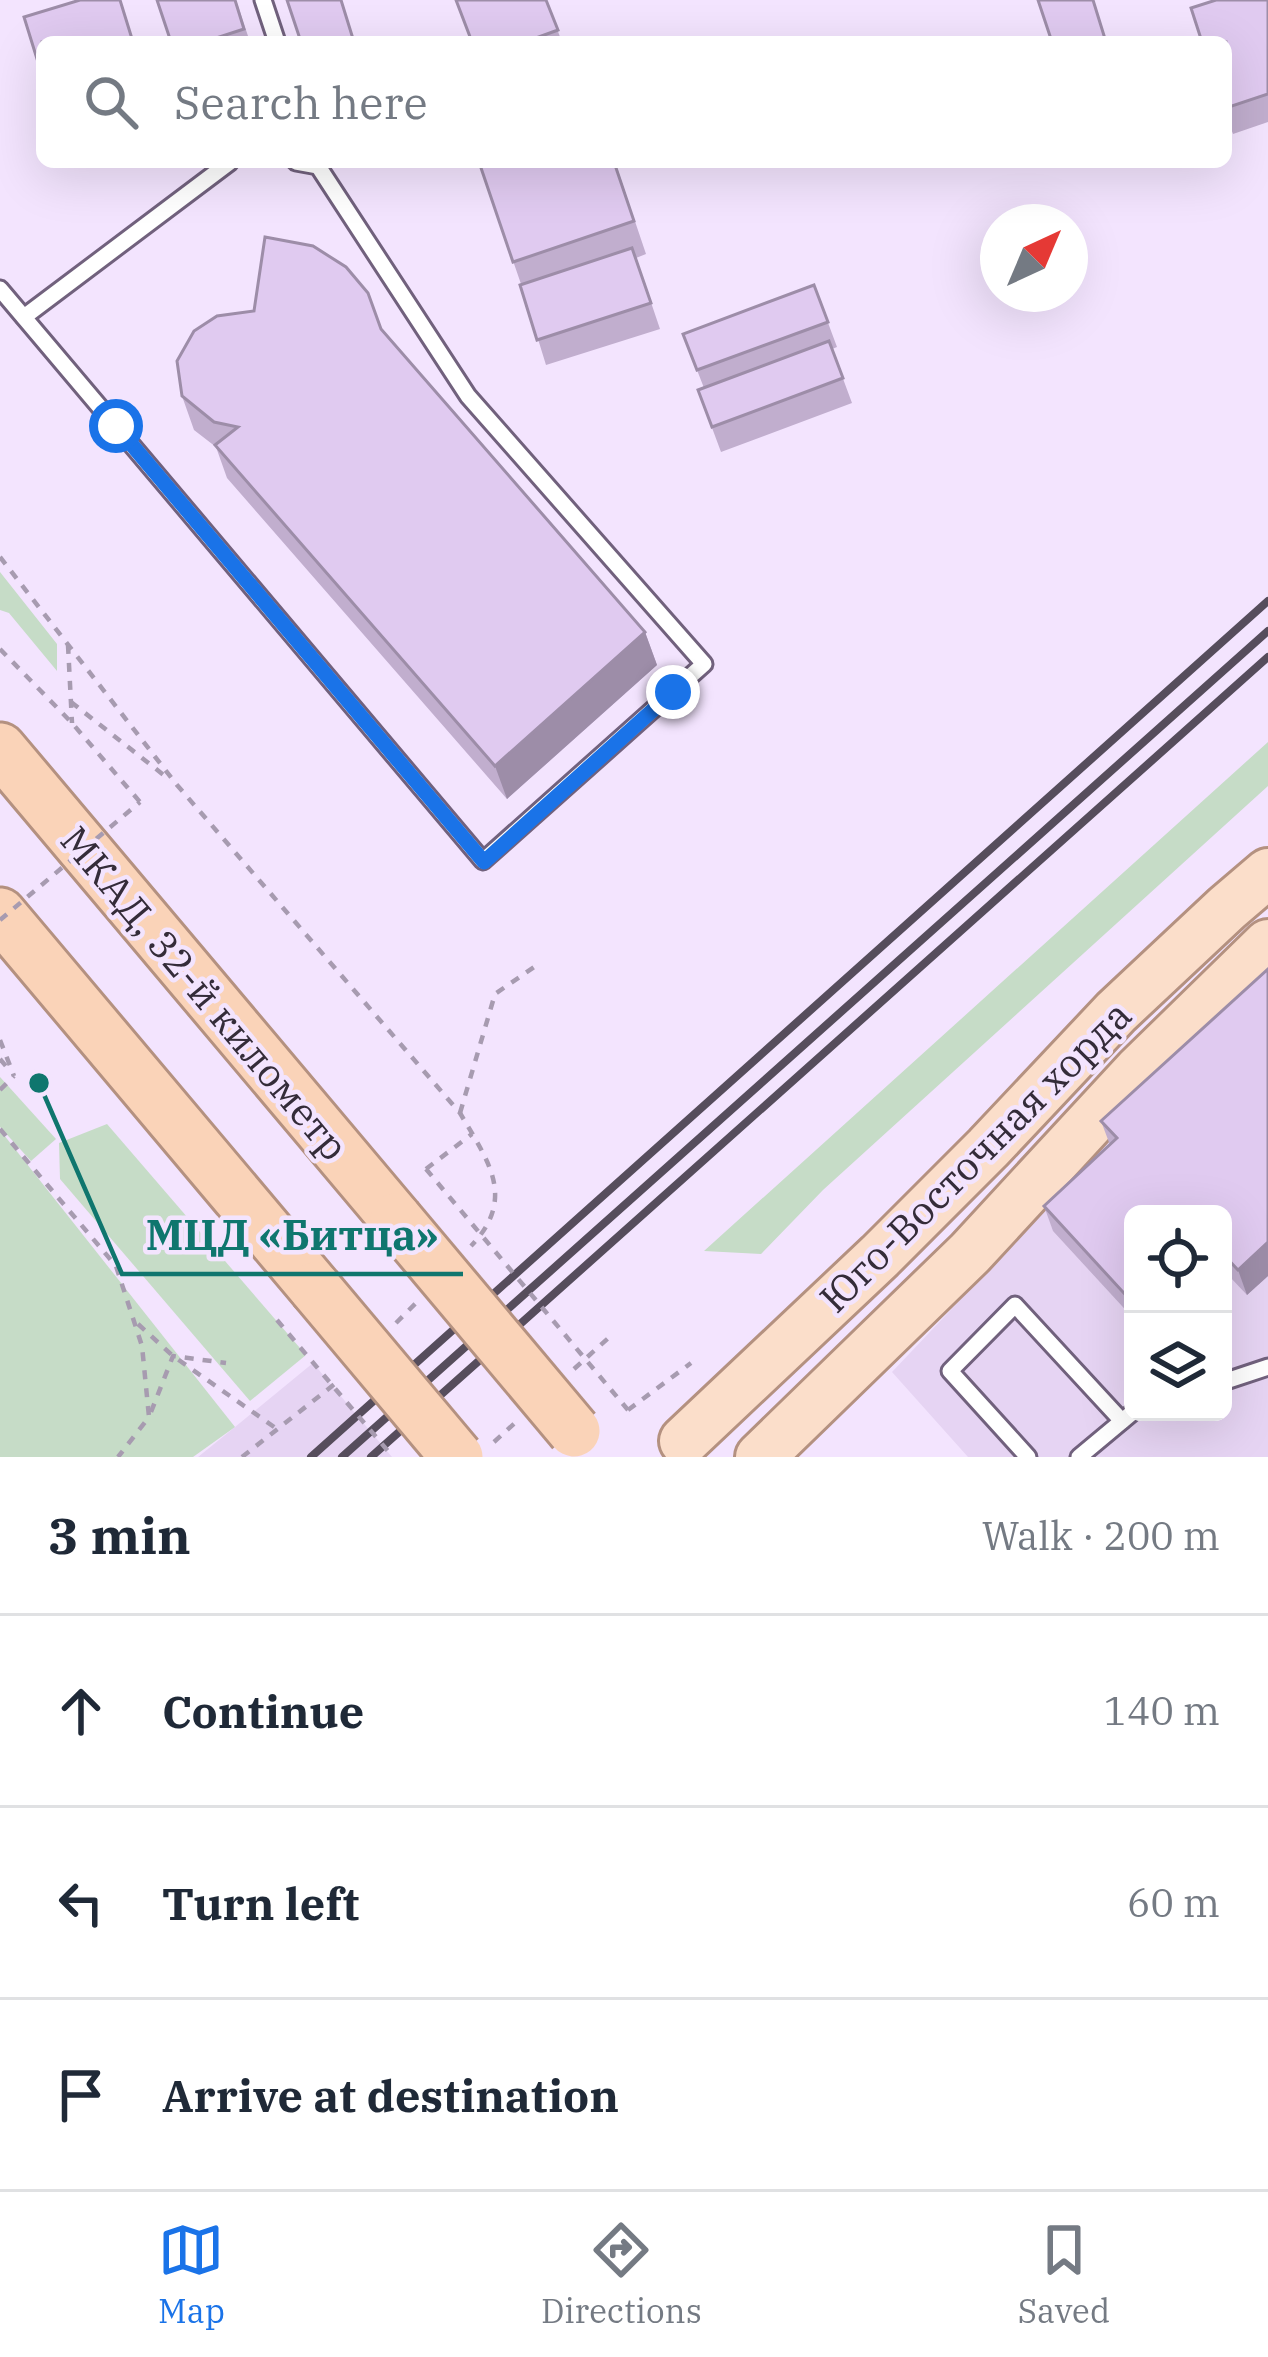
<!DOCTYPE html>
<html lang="en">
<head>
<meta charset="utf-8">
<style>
  body { margin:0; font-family:"IBM Plex Serif",serif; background:#f6f6f7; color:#1f2937 }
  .controls { position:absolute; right:36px; bottom:36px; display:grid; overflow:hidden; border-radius:18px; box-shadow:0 12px 48px #0002 }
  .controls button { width:108px; height:108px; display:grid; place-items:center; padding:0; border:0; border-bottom:3px solid #e0e1e3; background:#fff; color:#1f2937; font:60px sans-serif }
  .compass { position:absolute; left:980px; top:204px; width:108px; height:108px; border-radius:50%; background:#fff; box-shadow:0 12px 48px #0002; rotate:44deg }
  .stop { position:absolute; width:36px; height:36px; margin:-27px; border:9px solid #1a73e8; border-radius:50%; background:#fff }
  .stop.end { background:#1a73e8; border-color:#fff; box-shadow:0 3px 12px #0008 }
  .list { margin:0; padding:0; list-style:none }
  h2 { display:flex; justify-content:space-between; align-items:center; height:156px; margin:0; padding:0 48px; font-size:51px }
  h2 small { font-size:39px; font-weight:400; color:#747a83 }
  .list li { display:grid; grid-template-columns:78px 1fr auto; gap:36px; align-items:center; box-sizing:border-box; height:192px; padding:0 48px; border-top:3px solid #e0e1e3 }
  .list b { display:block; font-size:45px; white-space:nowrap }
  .list em { font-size:39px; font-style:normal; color:#747a83 }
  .icon { flex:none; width:66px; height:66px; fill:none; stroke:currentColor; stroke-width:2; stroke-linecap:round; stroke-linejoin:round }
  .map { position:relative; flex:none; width:1268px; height:1457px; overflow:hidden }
  .search { position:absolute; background:#fff; box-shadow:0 12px 48px #0002; left:36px; right:36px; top:36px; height:132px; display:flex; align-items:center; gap:30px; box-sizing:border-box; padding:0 42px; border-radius:18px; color:#747a83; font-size:45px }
  .sheet { height:732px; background:#fff }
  nav { display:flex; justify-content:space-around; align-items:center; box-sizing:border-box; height:168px; border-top:3px solid #e0e1e3; background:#fff; font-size:33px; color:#747a83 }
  nav a { display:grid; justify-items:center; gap:6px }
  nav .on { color:#1a73e8 }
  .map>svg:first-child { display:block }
  .built { fill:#e6d4f3; fill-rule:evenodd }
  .green { fill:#c6dcc7 }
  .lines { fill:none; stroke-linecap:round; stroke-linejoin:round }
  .service-casing { stroke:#71617d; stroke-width:21 }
  .primary-casing { stroke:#b49180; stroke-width:54 }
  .trunk-casing { stroke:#b49180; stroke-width:57 }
  .path { stroke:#a79bb0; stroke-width:4.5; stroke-dasharray:9 9; stroke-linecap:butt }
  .service { stroke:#fff; stroke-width:15 }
  .primary { stroke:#fbdeca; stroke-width:48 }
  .trunk { stroke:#fad3b8; stroke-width:51 }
  .rail { stroke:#564d5c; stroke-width:8 }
  .trunk-bridge-casing { stroke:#b49180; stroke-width:57; stroke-linecap:butt }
  .path-bridge { stroke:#a79bb0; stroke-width:4.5; stroke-dasharray:9 9; stroke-linecap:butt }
  .trunk-bridge { stroke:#fad3b8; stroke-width:51 }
  .wall { fill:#c1aece }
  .shaded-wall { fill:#9d8da8 }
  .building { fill:#e0caf0; stroke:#9d8da8; stroke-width:3 }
  .route { stroke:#1a73e8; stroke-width:15 }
  .labels { text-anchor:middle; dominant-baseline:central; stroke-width:9; stroke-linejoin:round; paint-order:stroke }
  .street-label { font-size:39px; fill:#342c39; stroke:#f3e4fe }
  .leader { fill:none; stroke:#0f766e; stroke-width:4.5 }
  .callout-dot { fill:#0f766e; stroke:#f3e4fe; stroke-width:4.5 }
  .callout-label { font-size:42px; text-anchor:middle; font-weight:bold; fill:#0f766e; stroke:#f3e4fe; stroke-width:9; stroke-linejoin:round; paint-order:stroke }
</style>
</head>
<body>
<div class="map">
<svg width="1268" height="1457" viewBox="0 0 1268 1457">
  <rect width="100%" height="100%" fill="#f3e4fe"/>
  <g class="built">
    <path d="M1268,985V1457H968L892,1372L1035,1221L1135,1108ZM1133,1214H1223V1412H1133Z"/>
    <path d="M313,1363L392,1457H198L235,1427Z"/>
  </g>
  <g class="green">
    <path d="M0,572L57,644V671L9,613L0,610Z"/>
    <path d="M1268,742V786L823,1190L761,1254L704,1251Z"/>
    <path d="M0,1077L56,1139L31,1161L0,1127Z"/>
    <path d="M107,1124L306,1355L250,1401L60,1179L59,1143Z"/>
    <path d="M0,1130L235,1427L193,1457H0Z"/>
  </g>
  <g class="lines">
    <g class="service-casing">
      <g id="service">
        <path d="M263,0L277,42"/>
        <path d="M0,289L483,861L704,664L468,396L318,166L296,162"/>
        <path d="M24,317L230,162"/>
        <path d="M1223,1382L1268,1367"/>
        <path d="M1028,1457L950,1371L1015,1305L1122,1421"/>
        <path d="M1079,1457L1133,1412"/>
      </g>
    </g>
    <g class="primary-casing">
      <g id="primary">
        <path d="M684,1441L880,1256L988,1148L1116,1012L1227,908L1268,873"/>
        <path d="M760,1457L970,1253L1138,1071L1268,944"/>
      </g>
    </g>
    <g class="trunk-casing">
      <g id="trunk">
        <path d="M0,749L396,1219"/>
        <path d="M0,914L315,1288"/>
      </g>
    </g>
    <g class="path">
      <path d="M0,557L177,785L460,1113C488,1161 517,1198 471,1246"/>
      <path d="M68,645L72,723"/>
      <path d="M0,649L72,723L140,802"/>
      <path d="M71,702L170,780"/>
      <path d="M0,1040L14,1076"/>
      <path d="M0,1059L10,1071"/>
      <path d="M0,1090L14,1076"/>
      <path d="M460,1113L495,994L537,965"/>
      <path d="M0,1129L116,1266L142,1346L149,1417L118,1457"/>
      <path d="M426,1169L472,1134"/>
      <path d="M396,1323L417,1302"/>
      <path d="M138,1324L173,1356L277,1429"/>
      <path d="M574,1369L614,1333"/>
      <path d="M628,1410L691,1363"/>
      <path d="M151,1412L173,1356L226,1363"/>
      <path d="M494,1442L517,1421"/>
      <path d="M242,1457L341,1379"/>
    </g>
    <use href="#service" class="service"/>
    <use href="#primary" class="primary"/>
    <use href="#trunk" class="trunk"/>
    <g class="rail">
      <path d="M311,1457L1268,601"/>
      <path d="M342,1457L1268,631"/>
      <path d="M371,1457L1268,657"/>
    </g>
    <g class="trunk-bridge-casing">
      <g id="trunk-bridge">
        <path d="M396,1219L574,1431"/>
        <path d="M315,1288L457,1457"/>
      </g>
    </g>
    <g class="path-bridge">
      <path d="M0,920L140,802"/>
      <path d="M426,1169L628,1410"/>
      <path d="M277,1320L393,1457"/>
    </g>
    <use href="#trunk-bridge" class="trunk-bridge"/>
  </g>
  <g class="wall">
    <path d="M157,0H236L250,42H171Z"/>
    <path d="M546,0L562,42H472Z"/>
    <path d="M1268,0V122L1233,134L1226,115V42Z"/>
    <path d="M479,162H615L646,254L636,258L660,329L546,365L521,284Z"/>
    <path d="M814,285L837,347L832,349L852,403L721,452L698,390L704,388L683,334Z"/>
    <path d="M381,329L645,632L657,665L507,799L227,478L216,447L194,430L182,396Z"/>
    <path d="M1268,969V1276L1247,1295L1230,1277L1223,1283V1214H1133V1318L1053,1231L1044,1206L1110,1145L1101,1121Z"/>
  </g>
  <g class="shaded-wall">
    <path d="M645,632L657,665L507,799L495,766Z"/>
    <path d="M1268,1242V1276L1247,1295L1238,1270Z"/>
    <path d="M1223,1258L1230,1277L1223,1283Z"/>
  </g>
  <g class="building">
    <path d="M80,0H120L133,42H42V75L24,17Z"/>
    <path d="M157,0H235L244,29L204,42H171Z"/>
    <path d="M287,0H341L354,42H301Z"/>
    <path d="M456,0H546L558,30L525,42H472Z"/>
    <path d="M1038,0H1093L1106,42H1052Z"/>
    <path d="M1216,0H1268V94L1226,108V42H1202L1191,8Z"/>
    <path d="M479,162H614L634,221L513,262Z"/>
    <path d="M265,237L313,246L346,267L368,293L381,329L645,632L495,766L215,445L238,427L214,422L182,396L177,361L194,331L217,316L254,311Z"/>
    <path d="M632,248L651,303L537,340L520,285Z"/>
    <path d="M814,285L828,322L697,370L683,334Z"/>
    <path d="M829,341L843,378L712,427L698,390Z"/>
    <path d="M1268,969V1242L1238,1270L1223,1254V1214H1133V1303L1044,1206L1117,1138L1101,1121Z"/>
  </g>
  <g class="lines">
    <path class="route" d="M116,426L484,862L673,692"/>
  </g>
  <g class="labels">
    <g class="street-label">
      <text transform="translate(205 993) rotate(50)">МКАД, 32-й километр</text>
      <text transform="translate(975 1156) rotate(-45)">Юго-Восточная хорда</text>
    </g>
  </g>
  <path class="leader" d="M39 1083L122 1274H463"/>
  <circle class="callout-dot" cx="39" cy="1083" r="12"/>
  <g class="callout-label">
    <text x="292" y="1250">МЦД «Битца»</text>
  </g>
</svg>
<div class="controls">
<button><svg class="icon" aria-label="locate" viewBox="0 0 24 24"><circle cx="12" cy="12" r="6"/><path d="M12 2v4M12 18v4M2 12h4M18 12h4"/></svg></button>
<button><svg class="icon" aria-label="layers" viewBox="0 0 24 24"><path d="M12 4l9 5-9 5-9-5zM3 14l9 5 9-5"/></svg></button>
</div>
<svg class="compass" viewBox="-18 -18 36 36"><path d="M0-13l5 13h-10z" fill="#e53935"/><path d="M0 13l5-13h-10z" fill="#747a83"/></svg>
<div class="stop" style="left:116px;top:426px"></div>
<div class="stop end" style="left:673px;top:692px"></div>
<div class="search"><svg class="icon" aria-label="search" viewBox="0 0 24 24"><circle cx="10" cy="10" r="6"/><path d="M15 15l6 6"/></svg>Search here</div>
</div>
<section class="sheet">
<h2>3 min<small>Walk · 200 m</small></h2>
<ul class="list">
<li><svg class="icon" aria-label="ahead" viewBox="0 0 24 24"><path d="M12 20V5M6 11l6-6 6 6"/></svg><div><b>Continue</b></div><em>140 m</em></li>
<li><svg class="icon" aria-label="left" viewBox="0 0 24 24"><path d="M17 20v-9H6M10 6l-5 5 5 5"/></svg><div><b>Turn left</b></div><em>60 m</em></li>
<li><svg class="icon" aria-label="arrive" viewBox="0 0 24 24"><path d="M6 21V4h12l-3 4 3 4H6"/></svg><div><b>Arrive at destination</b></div></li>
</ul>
</section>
<nav>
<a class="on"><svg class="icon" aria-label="map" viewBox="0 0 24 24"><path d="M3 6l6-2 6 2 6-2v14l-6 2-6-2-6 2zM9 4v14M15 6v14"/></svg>Map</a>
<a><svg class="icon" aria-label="directions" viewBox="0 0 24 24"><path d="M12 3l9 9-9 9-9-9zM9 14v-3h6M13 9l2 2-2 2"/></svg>Directions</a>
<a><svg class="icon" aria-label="saved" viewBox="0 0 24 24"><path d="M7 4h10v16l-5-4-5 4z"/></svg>Saved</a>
</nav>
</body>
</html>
